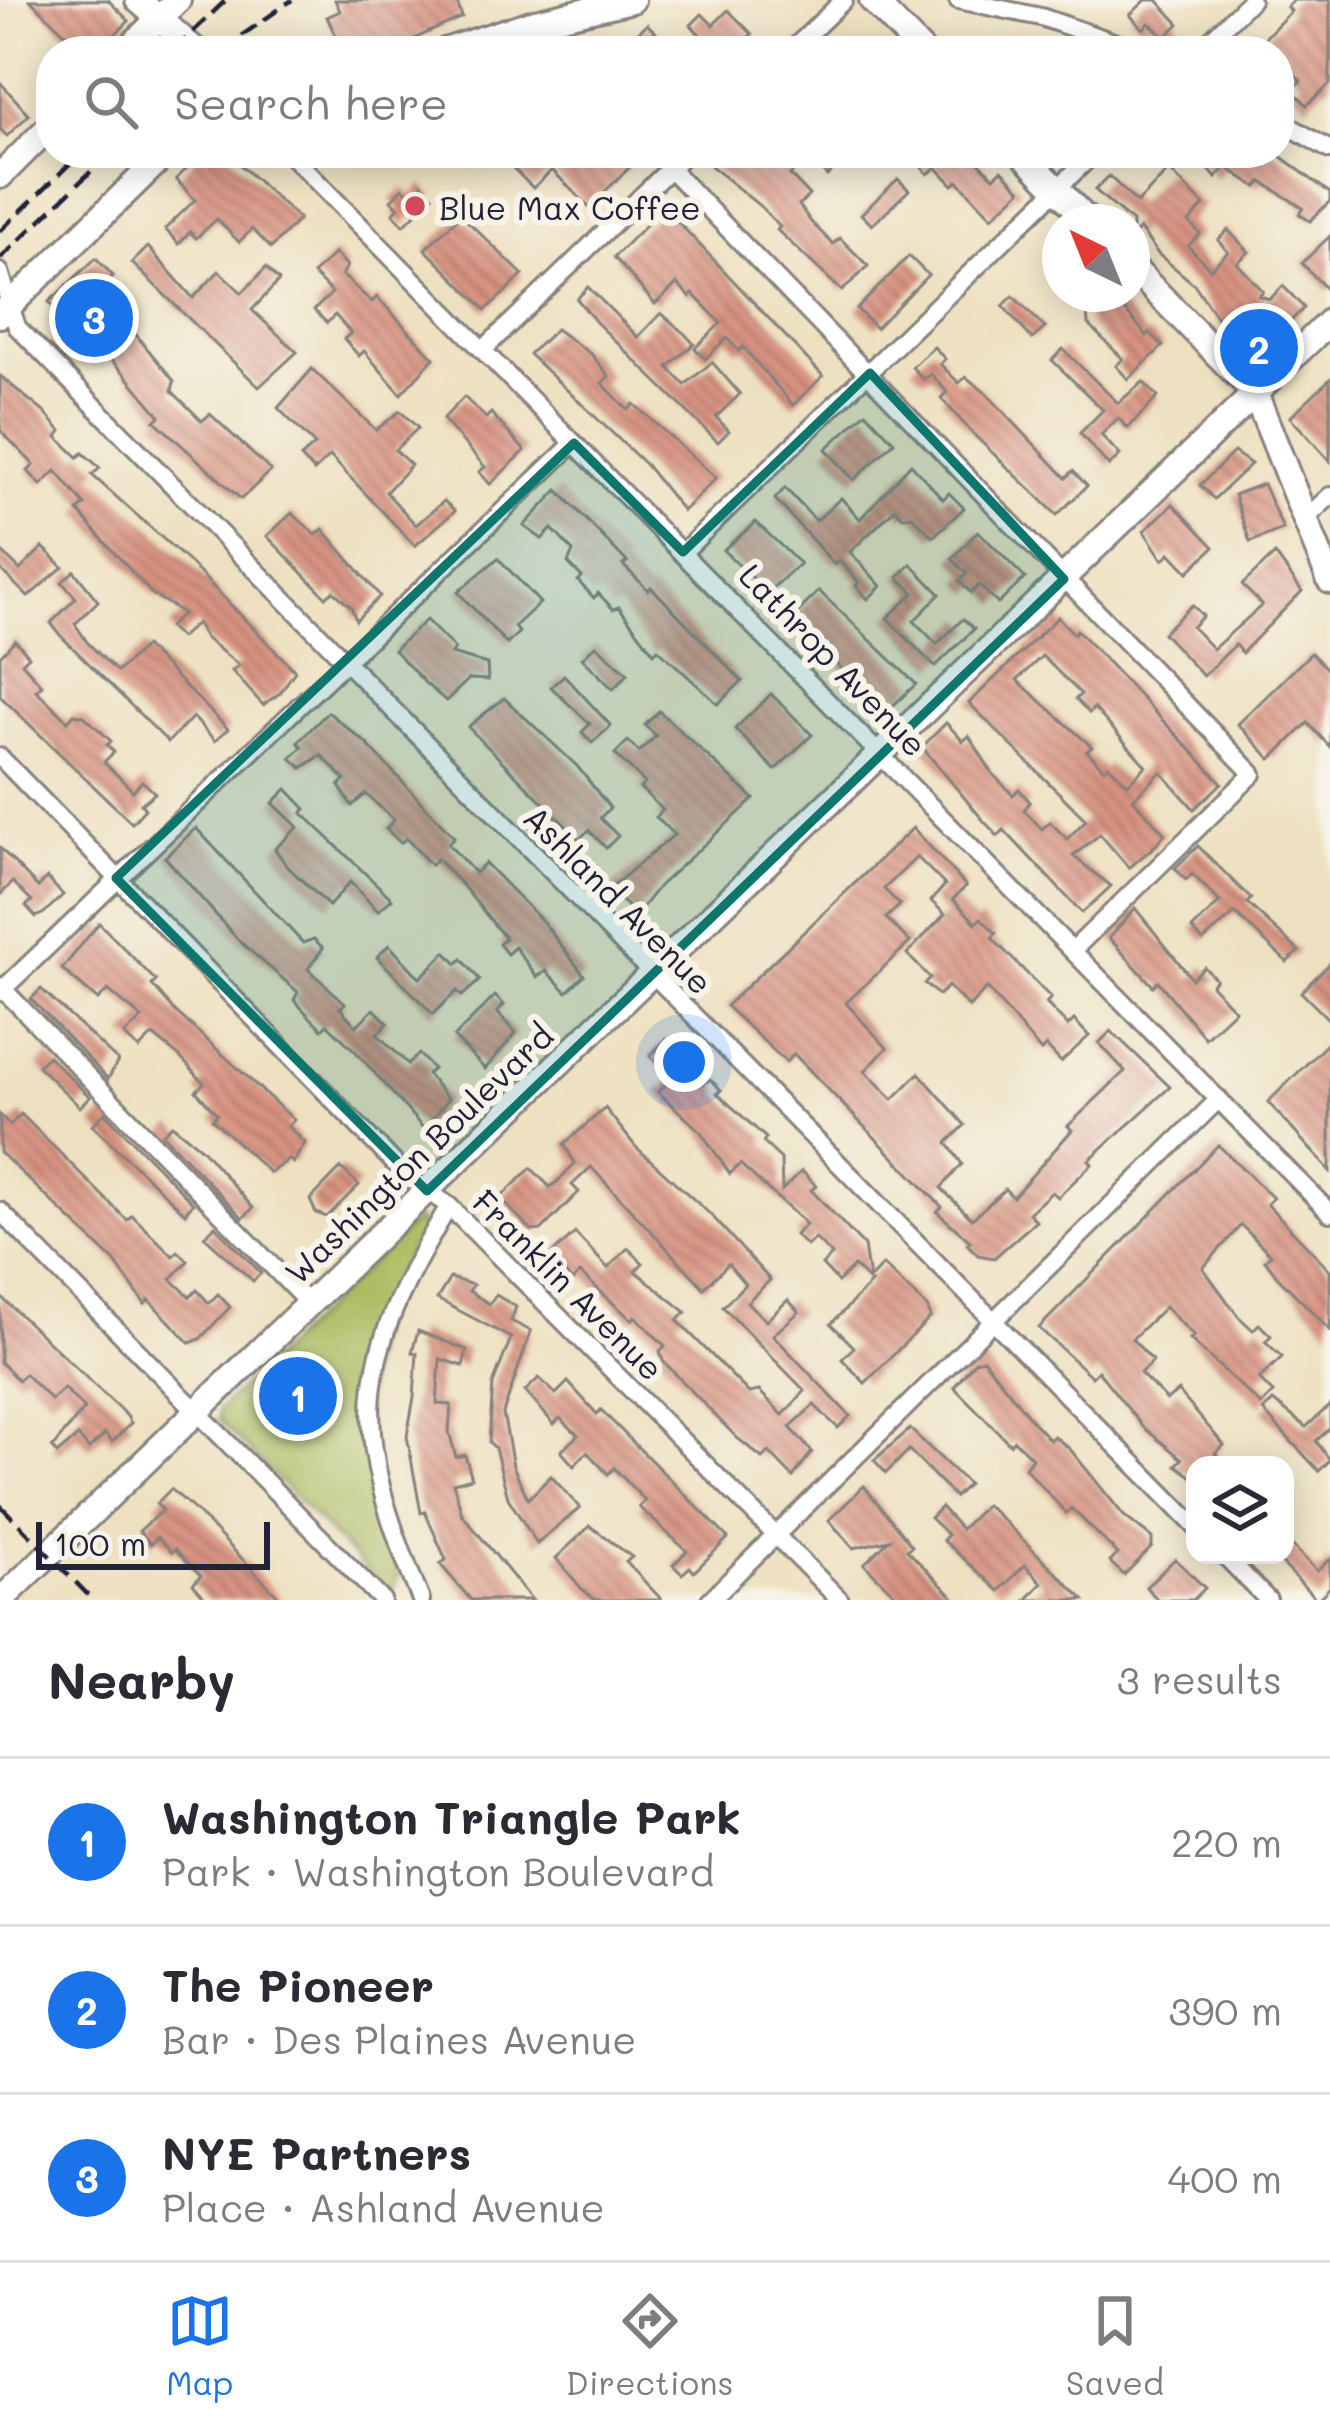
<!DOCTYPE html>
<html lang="en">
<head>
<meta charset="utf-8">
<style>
  body { margin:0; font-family:Mali,sans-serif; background:#f7f7f7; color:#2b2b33 }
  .controls { position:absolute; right:36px; bottom:36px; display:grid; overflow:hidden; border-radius:24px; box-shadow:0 6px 30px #0003 }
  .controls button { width:108px; height:108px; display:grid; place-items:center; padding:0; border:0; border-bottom:3px solid #e1e1e2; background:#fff; color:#2b2b33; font:60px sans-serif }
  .compass { position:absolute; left:1042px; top:204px; width:108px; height:108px; border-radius:50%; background:#fff; box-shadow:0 6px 30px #0003; rotate:317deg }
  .scale { position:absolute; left:36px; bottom:30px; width:234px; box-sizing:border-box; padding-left:12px; border:6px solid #22223b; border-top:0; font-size:33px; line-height:42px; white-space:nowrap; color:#22223b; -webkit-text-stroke:9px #f7f3e8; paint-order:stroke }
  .you { position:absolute; left:684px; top:1062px; width:42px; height:42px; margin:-30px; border:9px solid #fff; border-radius:50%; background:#1a73e8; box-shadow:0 0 0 18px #1a73e833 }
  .badge { display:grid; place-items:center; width:78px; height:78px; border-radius:50%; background:#1a73e8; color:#fff; font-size:39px; font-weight:700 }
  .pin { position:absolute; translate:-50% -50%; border:6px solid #fff; box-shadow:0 3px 12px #0006 }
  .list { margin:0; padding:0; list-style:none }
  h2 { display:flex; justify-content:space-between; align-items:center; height:156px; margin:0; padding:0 48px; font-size:51px }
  h2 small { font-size:39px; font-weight:400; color:#7c7c81 }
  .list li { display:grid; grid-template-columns:78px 1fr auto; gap:36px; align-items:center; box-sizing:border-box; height:168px; padding:0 48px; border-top:3px solid #e1e1e2 }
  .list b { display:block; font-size:45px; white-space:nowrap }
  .list p { margin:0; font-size:39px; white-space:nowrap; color:#7c7c81 }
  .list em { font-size:39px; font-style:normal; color:#7c7c81 }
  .icon { flex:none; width:66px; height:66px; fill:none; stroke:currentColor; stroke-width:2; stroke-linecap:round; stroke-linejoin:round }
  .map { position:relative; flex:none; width:1330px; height:1600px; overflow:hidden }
  .search { position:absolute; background:#fff; box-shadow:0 6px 30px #0003; left:36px; right:36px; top:36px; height:132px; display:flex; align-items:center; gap:30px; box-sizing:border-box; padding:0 42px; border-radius:48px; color:#7c7c81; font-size:45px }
  .sheet { height:660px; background:#fff }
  nav { display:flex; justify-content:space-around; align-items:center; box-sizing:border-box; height:168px; border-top:3px solid #e1e1e2; background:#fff; font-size:33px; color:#7c7c81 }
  nav a { display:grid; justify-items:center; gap:6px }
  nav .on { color:#1a73e8 }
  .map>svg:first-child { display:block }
  .park { fill:#aabc60; stroke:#666f4e; stroke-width:3 }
  .building { fill:url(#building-back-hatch); fill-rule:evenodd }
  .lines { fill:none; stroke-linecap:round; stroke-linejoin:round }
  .street-casing { stroke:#88827e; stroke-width:22 }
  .secondary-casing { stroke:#88827e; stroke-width:30 }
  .street { stroke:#fff; stroke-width:16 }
  .secondary { stroke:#fff; stroke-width:24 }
  .rail { stroke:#22223b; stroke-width:4.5; stroke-dasharray:18 9; stroke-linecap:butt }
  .marked { fill:#0f766e; fill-opacity:0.2; stroke:#0f766e; stroke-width:9; stroke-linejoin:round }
  .poi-dot { fill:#d1495b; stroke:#f7f3e8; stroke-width:4.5 }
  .labels { text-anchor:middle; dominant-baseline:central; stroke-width:12; stroke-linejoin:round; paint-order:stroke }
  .poi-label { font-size:33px; fill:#22223b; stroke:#f7f3e8; text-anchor:start }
  .street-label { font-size:33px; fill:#22223b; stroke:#f7f3e8 }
</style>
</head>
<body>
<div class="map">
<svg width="1330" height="1600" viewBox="0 0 1330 1600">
  <defs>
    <pattern id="building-back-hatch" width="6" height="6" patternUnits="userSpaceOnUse" patternTransform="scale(3)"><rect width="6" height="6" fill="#d89381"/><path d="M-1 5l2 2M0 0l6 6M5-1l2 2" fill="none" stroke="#af786b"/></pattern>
  </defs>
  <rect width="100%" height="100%" fill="#f7f3e8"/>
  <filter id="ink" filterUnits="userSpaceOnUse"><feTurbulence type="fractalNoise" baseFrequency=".00833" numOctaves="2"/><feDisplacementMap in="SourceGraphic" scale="24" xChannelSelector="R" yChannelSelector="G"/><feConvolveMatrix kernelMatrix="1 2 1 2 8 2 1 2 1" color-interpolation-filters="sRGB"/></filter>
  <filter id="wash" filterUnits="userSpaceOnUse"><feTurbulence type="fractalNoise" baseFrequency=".004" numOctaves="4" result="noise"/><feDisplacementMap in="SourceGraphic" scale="48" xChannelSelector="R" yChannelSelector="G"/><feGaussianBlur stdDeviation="2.7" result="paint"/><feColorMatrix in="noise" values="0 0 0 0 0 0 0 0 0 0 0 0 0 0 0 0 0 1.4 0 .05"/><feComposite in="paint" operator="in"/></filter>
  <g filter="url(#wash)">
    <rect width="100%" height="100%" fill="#eee1c1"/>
    <path class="park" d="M417,1219L424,1228C347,1344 353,1449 399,1575L393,1589L384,1588L219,1420V1409Z"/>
    <g id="blocks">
      <g class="building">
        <path d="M30,0H108L129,21L98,51H84Z"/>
        <path d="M335,0H456L462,17L387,51H343L327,17L340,11Z"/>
        <path d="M1146,0H1157L1179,24L1165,37L1149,23L1143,29L1130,15Z"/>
        <path d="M1294,0H1330V84L1307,105L1292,90L1301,81L1279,58V51L1262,41L1291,11L1287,7Z"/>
        <path d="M728,10L752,34L734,51H690L703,38L691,25L702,14L713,25Z"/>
        <path d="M647,24L674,51H599L615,36L624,46Z"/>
        <path d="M0,82L29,115L7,136L0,129Z"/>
        <path d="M202,153H227L299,219L271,248L252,229L239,242L217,219L196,238L190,232L179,244L165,229L195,200L176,179Z"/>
        <path d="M531,153H618L631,166L589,207L552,170L533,188L514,169Z"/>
        <path d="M724,153H852L827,176L808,157L790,175L809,195L799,205L811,222L833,244L840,238L868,266L842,291L777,230L780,227L761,207L711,166Z"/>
        <path d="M922,153H969L994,177L1002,170L1021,190L992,217L958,181L953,185L936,167L928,174L915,160Z"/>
        <path d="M1195,153H1276L1330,193V201L1310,221L1299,214L1303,208L1262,182L1257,187L1226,167L1216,178Z"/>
        <path d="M1169,170L1204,205L1189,222L1200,234L1188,246L1210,269L1228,252L1218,240L1228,230L1249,252L1237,263L1263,291L1259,296L1270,299L1283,286L1304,308L1254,358L1222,325L1194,284L1158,254L1140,229L1132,237V222L1095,190L1109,176L1137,203Z"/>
        <path d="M898,179L909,190L872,225L861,214Z"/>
        <path d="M422,184L433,196L404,225L393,213L399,208L391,200L403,188L411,196Z"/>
        <path d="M664,207L823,376L793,405L743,347L739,351L727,338L705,359L695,348L721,323L693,294L690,297L677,284L655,304L614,257Z"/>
        <path d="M461,215L523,275L486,310L425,249Z"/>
        <path d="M1330,236V293L1302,263Z"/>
        <path d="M148,247L193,298L219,271L242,293L266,268L279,281L252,310L297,352L259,387L132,263Z"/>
        <path d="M335,253L347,266L342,275L372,302L377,297L434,358L401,394L364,351L359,356L344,339L351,333L335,315L327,323L314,310L332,293L313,274Z"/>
        <path d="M909,256L928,275L876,328L857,309Z"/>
        <path d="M96,258L113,276L99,290L174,381L172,391L202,421L210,414L271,471L241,499L155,421L160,416L124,373L109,358L100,363L49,302Z"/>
        <path d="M588,287L638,337L661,313L684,333L694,344L668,367L685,385L712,362L740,394L716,417L729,431L718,442L596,322L577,299Z"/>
        <path d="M1072,294H1111L1147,336L1150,333L1163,346L1128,379L1116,366L1123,359L1088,324L1087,311Z"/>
        <path d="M1013,296L1045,328L1032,339L1003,306Z"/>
        <path d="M556,329L592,355L609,376L602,383L628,410L634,404L716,478L683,511L646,465L529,354Z"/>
        <path d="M934,347L945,359L940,364L959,383L966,377L986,393L1066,478L1073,471L1087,486L1057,515L973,434L941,398L947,392L931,374L923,379L912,367Z"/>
        <path d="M1063,349L1118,403L1143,382L1158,397L1128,428L1118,418L1101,435L1120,455L1109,466L1080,433L1103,410L1052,360Z"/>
        <path d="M312,369L376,430L400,411L418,428L395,450L411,465L386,492L416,525L444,501L455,511L415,546L330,456L314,471L301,457L315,445L278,408Z"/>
        <path d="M0,376L44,412L61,431L57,437L78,457L83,453L100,468L92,475L190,563L295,671L280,693L263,705L232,671L239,665L205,638L197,623L180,638L169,627L183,613L152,594L103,540L78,511L85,505L56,471L41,485L28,471L34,465L0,430Z"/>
        <path d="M1330,379V461L1290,417Z"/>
        <path d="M464,397L486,418L491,413L525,451L490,484L479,472L485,467L443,419Z"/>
        <path d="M866,412L894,442L854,480L826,449Z"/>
        <path d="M1234,452L1251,464L1214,499L1200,485Z"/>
        <path d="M911,464L943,499L949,493L964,508L933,537L912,516L903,517L895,509L850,552L881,586L868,599L856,586L859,582L839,561L835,565L775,499L785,488L816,521L841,498L860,519Z"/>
        <path d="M1263,484L1283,529L1250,542L1234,495Z"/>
        <path d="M558,490L627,562L623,565L648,590L651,587L742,681L718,704L658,649L654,653L619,607L613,609L598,593L594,598L578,581L582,577L568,563L573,551L552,529L542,539L524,526Z"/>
        <path d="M1173,504L1214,547L1188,572L1170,553L1163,560L1144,531Z"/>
        <path d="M292,513L316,535L323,529L380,596L356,620L351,607L333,591L326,597L267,536Z"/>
        <path d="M756,522L800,564L768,592L723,550Z"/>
        <path d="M978,531L1025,578L998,604L979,585L971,593L959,581L967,574L952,559Z"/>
        <path d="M43,547L63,567L28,597L0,569V550L20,570Z"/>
        <path d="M1275,554L1302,591L1242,653L1235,645L1203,676L1163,633L1192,605L1203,616L1192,627L1213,649L1262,605L1242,585Z"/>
        <path d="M498,558L540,603L514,627L519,632L507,644L458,592Z"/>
        <path d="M911,564L940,594L914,621L937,644L963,619L974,629L935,667L887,618L914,593L898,577Z"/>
        <path d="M74,571L98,601L75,624L87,642L117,672L145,646L228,729L215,741L193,717L168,742L60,635L51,623L76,598L62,582Z"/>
        <path d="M819,591L916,684L883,715L794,616Z"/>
        <path d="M1058,617L1074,634L1077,630L1222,783L1194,809L1161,772L1133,799L1165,834L1156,845L1129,868L1100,834L1073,856L1111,886L1082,913L1004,830L998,836L983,820L922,747L946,723L963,741L969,736L993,774L1013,795L1019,789L1030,802L1024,810L1042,829L1050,822L1067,839L1086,820L969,703ZM1042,656L1081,694L1076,699L1089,713L1094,708L1146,766L1128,784L1108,765L1104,769L1087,751L1092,747L1017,680Z"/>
        <path d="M426,620L455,649L451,654L487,664L488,680L469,679L446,701L426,684L394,650Z"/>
        <path d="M15,640L29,656L22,663L42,685L36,690L68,721L74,714L84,716L111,741L107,745L114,752L104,762L133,791L142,781L155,793L141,804L145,809L132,823L0,696V656Z"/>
        <path d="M596,645L628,674L613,689L582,658Z"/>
        <path d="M1311,653L1330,672V747L1308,723L1271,759L1238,724Z"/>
        <path d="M564,675L611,726L592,743L582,732L590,724L551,687Z"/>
        <path d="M771,694L812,735L775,770L735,729Z"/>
        <path d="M504,698L577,766L610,808L600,818L618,836L606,848L589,830L579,839L468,727Z"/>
        <path d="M659,711L754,799L659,886L636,915L609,889L674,835L656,817L663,810L640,788L645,783L615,754L628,741L639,752L656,736L645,725Z"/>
        <path d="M328,712L366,743L454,837L448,844L475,873L485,863L544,923L584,975L567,992L546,971L537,977L515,947L507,954L499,944L505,938L463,886L437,859L431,865L406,838L401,843L386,829L394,820L366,794L352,806L339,786L345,780L321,755L302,768L291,758L302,747L298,742Z"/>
        <path d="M287,789L306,809L302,813L392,899L378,911L350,882L329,906L287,866L275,849L298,827L273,803Z"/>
        <path d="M196,828L303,943L314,939L323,948L308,969L345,1003L340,1008L356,1026L374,1009L388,1023L377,1034L408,1064L419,1054L433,1069L427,1074L448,1099L424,1129L357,1053L327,1024L322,1029L310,1017L294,1000L298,992L239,941L165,857Z"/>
        <path d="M913,828L966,886L953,899L976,923L981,918L996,933L992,938L1051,998L1046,1003L1068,1026L1074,1020L1089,1036L1061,1062L1046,1046L1041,1051L987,988L969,1007L948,986L939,995L924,984L930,978L907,954L945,914L931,901L945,885L917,857L884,889L900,905L886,918L910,942L846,1003L887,1048L865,1071L893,1099L919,1073L965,1125L947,1143L962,1164L941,1188L972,1219L1005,1189L1013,1197L1072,1130L1068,1126L1125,1071L1099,1043L1111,1031L1170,1087L1089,1160L1092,1164L1058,1197L1052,1192L1029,1213L1036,1221L994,1258L978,1255L967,1244L970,1241L937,1212L942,1207L794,1054L786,1062L726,1006Z"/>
        <path d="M1198,846L1251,899L1247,903L1299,951L1287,962L1235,913L1203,941L1192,929L1220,902L1192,874L1186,880L1175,868Z"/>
        <path d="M0,848L38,887L47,878L63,895L44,913L36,917L26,906L32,901L13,882L0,895Z"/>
        <path d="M1135,908L1192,979L1204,967L1216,979L1211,985L1235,1010L1205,1038L1158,981L1153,986L1109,938Z"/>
        <path d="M99,923L156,981L152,985L173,1009L294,1120L288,1126L305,1143L293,1163L289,1159L270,1173L212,1119L217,1114L196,1091L204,1083L179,1056L153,1035L139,1049L124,1035L142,1018L108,990L98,1000L62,969Z"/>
        <path d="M389,945L420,978L446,952L457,964L462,959L480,980L462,996L457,991L433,1014L377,957Z"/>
        <path d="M1330,963V1021L1301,992Z"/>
        <path d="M41,989L118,1061L108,1079L31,999Z"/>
        <path d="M495,996L504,1005L497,1012L516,1033L485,1069L454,1037Z"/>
        <path d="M666,1039L683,1056L678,1061L704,1084L710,1079L721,1090L717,1093L766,1138L763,1142L781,1159L782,1190L802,1171L816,1186L811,1190L864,1246L869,1279L883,1265L927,1307L931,1317L865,1383L842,1359L854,1347L831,1324L871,1283L854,1266L838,1282L822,1265L832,1255L815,1238L807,1246L795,1235L806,1224L740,1164L730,1174L701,1132L658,1092L672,1078L650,1056Z"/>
        <path d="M1330,1041V1171L1268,1102Z"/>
        <path d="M48,1056L90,1097L80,1107L38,1066Z"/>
        <path d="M605,1108L635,1146L712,1216L770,1280L747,1302L766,1321L788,1300L799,1312L773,1335L850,1416L838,1428L814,1405L790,1427L812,1452L793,1477L769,1452L762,1458L736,1437L663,1361L660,1351L665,1346L635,1316L632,1320L580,1273L572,1281L549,1257L575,1233L608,1268L628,1248L643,1263L635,1271L686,1312L677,1320L749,1393L759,1391L783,1415L805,1391L723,1307L745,1284L728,1264L704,1288L591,1167L572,1185L579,1192L541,1230L532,1231L500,1198L531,1168L550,1187L557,1182L575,1163L564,1144Z"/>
        <path d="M105,1113L193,1203L185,1213L92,1125Z"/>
        <path d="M21,1114L127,1220L132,1215L173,1256L178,1251L188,1261L171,1279L190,1297L197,1290L209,1303L218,1294L230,1307L200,1339L190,1343L149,1300L145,1304L114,1261L0,1152V1115L10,1125Z"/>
        <path d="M172,1125L202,1149L253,1208L243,1218L162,1134Z"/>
        <path d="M1218,1145L1273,1198L1267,1204L1330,1270V1330L1277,1276L1265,1260L1271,1255L1241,1225L1203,1268L1238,1316L1253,1330L1259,1324L1271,1336L1265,1341L1282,1357L1259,1379L1273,1393L1261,1405L1190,1339L1194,1336L1165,1307L1132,1339L1153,1361L1140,1373L1167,1400L1178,1391L1224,1445L1215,1453L1227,1465H1195V1479L1176,1465L1182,1459L1142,1426L1098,1371L1092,1377L1039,1328Z"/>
        <path d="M341,1168L359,1185L327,1217L316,1213L310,1200Z"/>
        <path d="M215,1226L261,1273L253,1281L204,1236Z"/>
        <path d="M450,1278L473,1285L469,1291L489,1304L496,1295L516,1307L511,1321L531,1331L503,1413L513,1466L528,1499L551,1476L580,1508L537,1544L508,1498L495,1448L489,1442L493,1384L511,1338L437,1299Z"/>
        <path d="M0,1296L127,1416L131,1423L112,1442L105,1434L89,1449L78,1436L57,1454L52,1448L84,1409L64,1388L51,1400L25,1374L18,1380L0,1362Z"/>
        <path d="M418,1331L467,1350L463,1366L440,1359L437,1404L451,1405L449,1432L456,1457L465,1455L472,1478L453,1483L462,1514L532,1600H471L440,1564L446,1560L425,1512L421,1513L407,1436L414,1397L417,1353L412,1352Z"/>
        <path d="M983,1359L1033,1422L1050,1440L1054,1436L1070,1449L1124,1516L1152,1538V1547L1124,1575L1110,1562L1118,1554L1071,1508L1066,1513L1025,1468L1032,1458L1014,1440L1010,1444L954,1387L975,1361Z"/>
        <path d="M539,1378L556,1394L568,1382L597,1414L601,1410L728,1538L694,1572L690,1567L682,1574L673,1565L687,1551L639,1507L645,1501L614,1468L608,1474L587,1452L574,1466L561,1451L578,1435L560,1418L554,1424L525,1391Z"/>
        <path d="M1273,1401L1306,1427L1330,1405V1428L1316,1441L1330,1460L1319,1471L1263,1411Z"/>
        <path d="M910,1429L968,1484L955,1497L909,1450L886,1473L874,1460Z"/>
        <path d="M864,1486L912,1546L907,1550L956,1600H901L864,1564L889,1540L853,1548L829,1520Z"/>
        <path d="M171,1489L197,1512L282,1600H207L193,1584L201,1576L175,1549L172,1552L157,1537L151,1544L139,1531L163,1510L156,1504Z"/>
        <path d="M986,1505L1002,1519L1084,1600H1026L1042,1583L1025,1565L999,1591L943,1540L948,1535L930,1518L941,1507L961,1529Z"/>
        <path d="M590,1526L632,1557L626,1562L662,1600H595L581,1588L556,1558Z"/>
        <path d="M1285,1538L1317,1571L1330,1559V1587L1317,1600L1274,1555H1285Z"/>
        <path d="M1175,1559L1205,1588L1193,1600H1158L1146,1587Z"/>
      </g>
    </g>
  </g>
  <g filter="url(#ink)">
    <use href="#blocks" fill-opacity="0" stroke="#88827e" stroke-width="3"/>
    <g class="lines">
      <g class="street-casing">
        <g id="street">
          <path d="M958,0L1041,17L1139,51"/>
          <path d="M531,23L558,51"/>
          <path d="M791,51L844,0"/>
          <path d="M1199,51L1251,0"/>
          <path d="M1279,120L1330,150"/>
          <path d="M289,153L1330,1213"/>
          <path d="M655,153L1253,774L1073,950"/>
          <path d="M0,272L17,327L1195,1526"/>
          <path d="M483,350L686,153"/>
          <path d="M1305,519L1330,496"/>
          <path d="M683,552L1094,153"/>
          <path d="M0,757L406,1175L449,1206L840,1600"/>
          <path d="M0,986L309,1304"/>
          <path d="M0,992L574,443"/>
          <path d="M0,1211L382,1600"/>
          <path d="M1224,1555L1268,1600"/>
          <path d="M421,1600C349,1426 352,1367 449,1206"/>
          <path d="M710,1600L1219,1099"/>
        </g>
      </g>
      <g class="secondary-casing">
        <g id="secondary">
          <path d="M138,0L196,51"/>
          <path d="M872,0L922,51"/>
          <path d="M126,51L178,0"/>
          <path d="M445,51L531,23L632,0"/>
          <path d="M1022,153L1089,222"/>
          <path d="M0,176L51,125"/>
          <path d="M1132,267L1255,393L1330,581"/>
          <path d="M0,315L166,153"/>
          <path d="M1,1600L1330,321"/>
        </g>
      </g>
      <use href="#street" class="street"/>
      <use href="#secondary" class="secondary"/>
      <g class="rail">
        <path d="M173,51L226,0"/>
        <path d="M220,51L292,0"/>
        <path d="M0,231L81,153"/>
        <path d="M0,259L110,153"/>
        <path d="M0,1505L93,1600"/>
      </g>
    </g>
  </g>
  <path class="marked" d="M870,373L1064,579L427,1191L116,878L574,443L683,552Z"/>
  <circle class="poi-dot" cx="415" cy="206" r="12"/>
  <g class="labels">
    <g class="poi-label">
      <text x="439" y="206">Blue Max Coffee</text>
    </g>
    <g class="street-label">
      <text transform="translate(834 659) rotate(46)">Lathrop Avenue</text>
      <text transform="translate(619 899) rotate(45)">Ashland Avenue</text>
      <text transform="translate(418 1153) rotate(-44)">Washington Boulevard</text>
      <text transform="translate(569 1284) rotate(45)">Franklin Avenue</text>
    </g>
  </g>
</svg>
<div class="controls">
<button><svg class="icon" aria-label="layers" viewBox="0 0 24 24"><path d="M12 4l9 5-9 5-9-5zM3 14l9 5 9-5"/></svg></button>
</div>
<svg class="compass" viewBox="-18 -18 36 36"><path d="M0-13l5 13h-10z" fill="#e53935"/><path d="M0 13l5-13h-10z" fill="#7c7c81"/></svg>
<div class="scale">100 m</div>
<div class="you"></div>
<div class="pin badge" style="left:298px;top:1396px">1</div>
<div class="pin badge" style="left:1259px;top:348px">2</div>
<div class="pin badge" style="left:94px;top:318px">3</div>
<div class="search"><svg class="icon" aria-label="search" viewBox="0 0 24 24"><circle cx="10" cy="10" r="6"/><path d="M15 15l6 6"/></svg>Search here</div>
</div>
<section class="sheet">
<h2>Nearby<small>3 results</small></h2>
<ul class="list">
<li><span class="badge">1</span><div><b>Washington Triangle Park</b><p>Park · Washington Boulevard</p></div><em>220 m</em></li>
<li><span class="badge">2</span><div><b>The Pioneer</b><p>Bar · Des Plaines Avenue</p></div><em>390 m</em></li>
<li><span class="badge">3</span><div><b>NYE Partners</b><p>Place · Ashland Avenue</p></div><em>400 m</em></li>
</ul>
</section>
<nav>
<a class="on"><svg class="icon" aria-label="map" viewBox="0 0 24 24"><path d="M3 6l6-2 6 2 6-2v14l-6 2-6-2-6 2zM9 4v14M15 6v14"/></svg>Map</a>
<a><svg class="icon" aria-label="directions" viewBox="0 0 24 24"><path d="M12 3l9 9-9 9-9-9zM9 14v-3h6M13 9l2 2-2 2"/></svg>Directions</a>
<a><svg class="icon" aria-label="saved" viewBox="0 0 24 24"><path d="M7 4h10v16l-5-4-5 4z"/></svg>Saved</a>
</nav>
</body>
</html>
